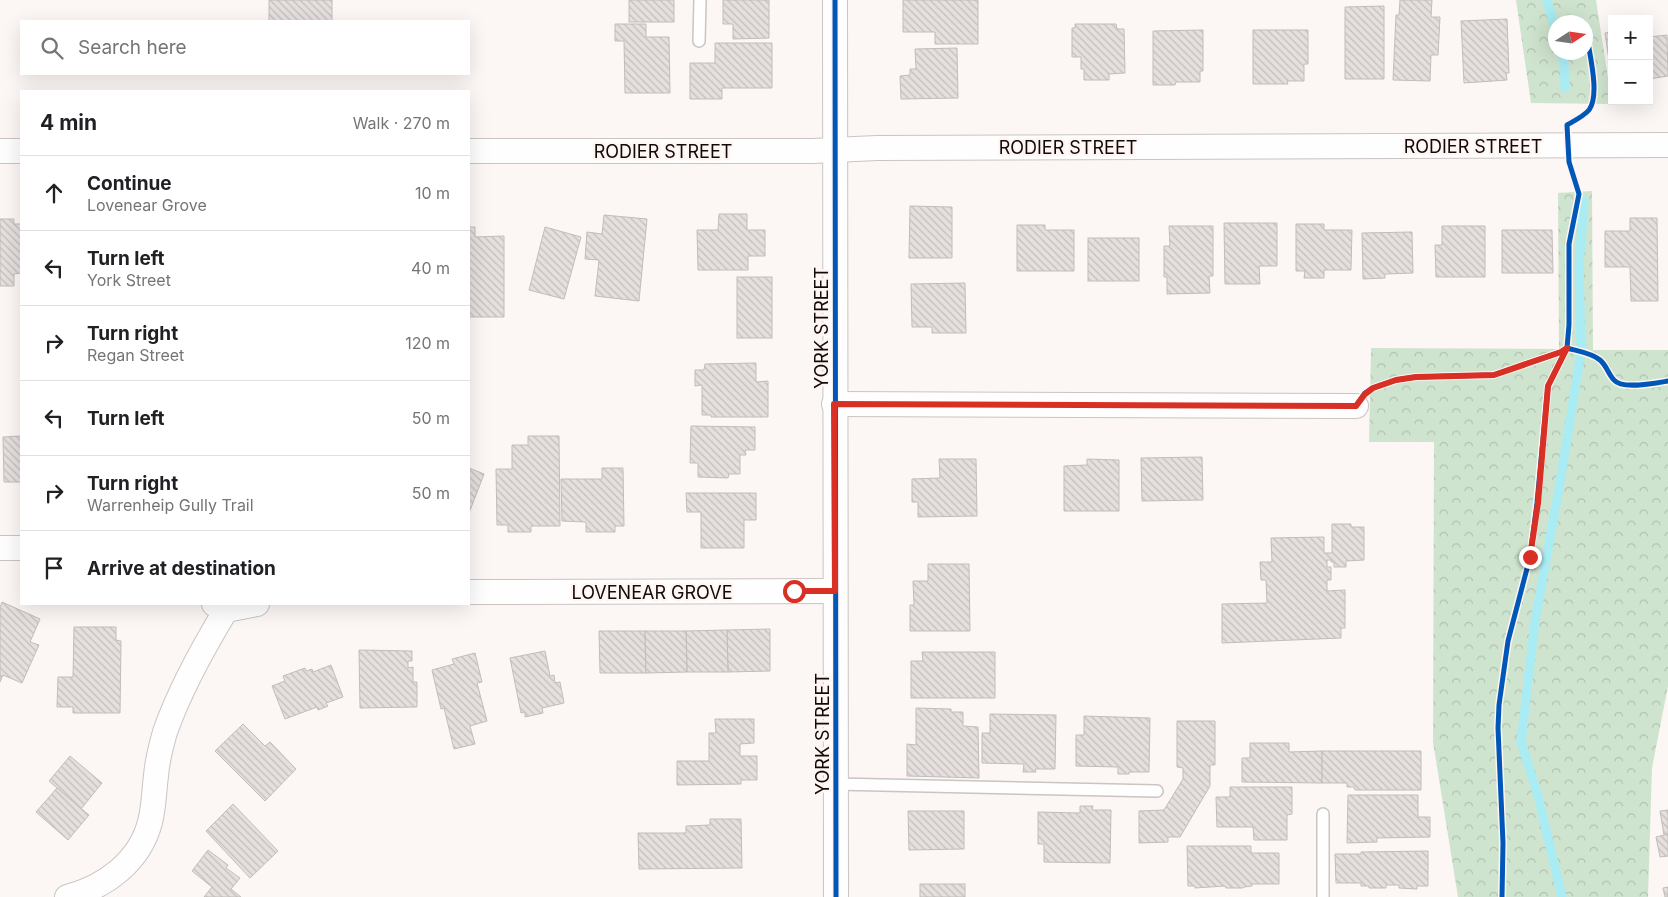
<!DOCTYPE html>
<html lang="en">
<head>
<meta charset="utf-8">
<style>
  body { margin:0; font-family:Inter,sans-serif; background:#f2f2f2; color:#202124 }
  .controls { position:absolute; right:15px; top:15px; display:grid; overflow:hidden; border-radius:0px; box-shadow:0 5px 20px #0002 }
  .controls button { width:45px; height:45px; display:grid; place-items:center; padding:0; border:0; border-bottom:1px solid #e0e0e0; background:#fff; color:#202124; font:25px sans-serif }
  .compass { position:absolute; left:1548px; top:15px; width:45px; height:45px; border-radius:50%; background:#fff; box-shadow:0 5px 20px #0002; rotate:78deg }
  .stop { position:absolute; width:15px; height:15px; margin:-11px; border:4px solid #d93025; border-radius:50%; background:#fff }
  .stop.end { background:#d93025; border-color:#fff; box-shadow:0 1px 5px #0008 }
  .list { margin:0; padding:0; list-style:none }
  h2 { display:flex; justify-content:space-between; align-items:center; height:65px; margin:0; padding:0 20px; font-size:21px }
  h2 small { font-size:16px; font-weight:400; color:#757577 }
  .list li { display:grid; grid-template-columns:32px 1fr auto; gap:15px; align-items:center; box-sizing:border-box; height:75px; padding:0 20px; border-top:1px solid #e0e0e0 }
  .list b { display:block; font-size:19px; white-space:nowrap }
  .list p { margin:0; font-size:16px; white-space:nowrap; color:#757577 }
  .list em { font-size:16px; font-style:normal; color:#757577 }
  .icon { flex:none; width:28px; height:28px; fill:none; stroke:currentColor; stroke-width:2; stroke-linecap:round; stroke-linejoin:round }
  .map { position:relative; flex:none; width:1668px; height:897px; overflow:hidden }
  .search { position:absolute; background:#fff; box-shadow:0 5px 20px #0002; left:20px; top:20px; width:450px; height:55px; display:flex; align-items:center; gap:12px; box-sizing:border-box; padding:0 18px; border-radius:0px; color:#757577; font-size:19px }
  .panel { position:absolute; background:#fff; box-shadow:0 5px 20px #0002; left:20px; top:90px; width:450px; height:515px; border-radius:0px }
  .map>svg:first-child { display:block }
  .park { fill:url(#park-crowns); fill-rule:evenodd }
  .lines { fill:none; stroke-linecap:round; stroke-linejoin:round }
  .stream { stroke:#a9ecf4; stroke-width:9 }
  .building { fill:url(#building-back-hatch); stroke:#c2bcbb }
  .service-casing { stroke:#cac4c3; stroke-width:14 }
  .minor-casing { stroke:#cac4c3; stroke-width:26 }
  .service { stroke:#fffefe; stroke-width:11 }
  .minor { stroke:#fffefe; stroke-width:24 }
  .cycleway-casing { stroke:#fff5f2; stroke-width:8 }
  .cycleway { stroke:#0057b8; stroke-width:5 }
  .route { stroke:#d93025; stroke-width:6 }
  .labels { text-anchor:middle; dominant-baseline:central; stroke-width:5; stroke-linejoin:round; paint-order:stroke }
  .street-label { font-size:18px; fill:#100b09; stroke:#fff5f2 }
</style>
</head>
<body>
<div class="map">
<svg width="1668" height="897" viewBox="0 0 1668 897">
  <defs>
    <pattern id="park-crowns" width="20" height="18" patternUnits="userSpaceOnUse" patternTransform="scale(1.25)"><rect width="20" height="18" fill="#cfe4ce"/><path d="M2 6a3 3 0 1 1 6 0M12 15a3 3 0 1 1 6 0" fill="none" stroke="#b1c2b0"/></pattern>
    <pattern id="building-back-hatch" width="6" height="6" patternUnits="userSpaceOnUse" patternTransform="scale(1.25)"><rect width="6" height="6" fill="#e5dfde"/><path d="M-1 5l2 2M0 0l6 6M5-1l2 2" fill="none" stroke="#c3bebd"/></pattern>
  </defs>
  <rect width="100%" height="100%" fill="#fcf6f5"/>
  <g class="park">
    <path d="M1516,0H1596L1612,104L1531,103ZM1556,22H1586V52H1556Z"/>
    <path d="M1592,191L1593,350H1668V686L1652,768L1648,897H1458L1433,742L1434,442H1369L1371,348L1559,349L1558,193Z"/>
  </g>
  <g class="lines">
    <g class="stream">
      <path d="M1547,0L1556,32"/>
      <path d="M1561,52L1564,63L1565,88"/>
      <path d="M1562,897L1538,796L1521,742L1535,621L1559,488L1581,352L1579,266L1584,201"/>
    </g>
  </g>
  <g class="building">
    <rect x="269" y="0" width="63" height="21"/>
    <rect x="629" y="0" width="45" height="22"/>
    <path d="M723,0H769V38L733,39V24H723Z"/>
    <path d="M903,0H978V44H935V32H903Z"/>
    <path d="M1400,0H1432L1431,17H1440L1438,55H1431L1430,81L1393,80L1396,15H1399Z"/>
    <path d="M1384,6V79H1345V7Z"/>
    <path d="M1507,19L1509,73H1506L1507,80L1464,83L1461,21Z"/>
    <path d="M615,24H646V37H669L670,93H625L624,41H615Z"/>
    <path d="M1075,24H1116L1117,29H1124L1125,73L1109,74V80H1084V69H1081V57H1072V28H1075Z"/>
    <path d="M1203,30V71H1200V82H1176L1175,85H1153V31Z"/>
    <path d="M1253,30H1308V64H1304V81H1287L1288,84H1253Z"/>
    <path d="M1612,32V80L1605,33Z"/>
    <path d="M1667,35L1668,76L1649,79V37Z"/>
    <path d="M715,43H772V88H722V99H690V63H715Z"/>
    <path d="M957,48L958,98L901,99L900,76L910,75V69H916L915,49Z"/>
    <path d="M910,206L952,207V258H909Z"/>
    <path d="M719,214H747V230H765V256H748V270H698L697,230H718Z"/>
    <path d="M604,215L647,219L639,301L595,296L599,260L585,259L587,232L602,234Z"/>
    <path d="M1630,218H1657L1658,301H1631L1630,267H1605V231H1630Z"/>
    <path d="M0,219H14V224H21V273L14,274V286H0Z"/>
    <path d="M1224,223H1277V266H1259L1260,284H1225Z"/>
    <path d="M1296,224H1324V230H1352L1351,270H1324V278H1304L1305,271H1296Z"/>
    <path d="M1017,225H1045V230H1074V271H1017Z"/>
    <path d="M1169,226H1213V276H1209L1210,293L1167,294V277H1164V246H1170Z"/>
    <path d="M1442,226H1485V277H1436L1435,245H1442Z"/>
    <path d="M469,227H475V237L504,236V317H469Z"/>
    <path d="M545,227L581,237L564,299L529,290Z"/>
    <path d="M1502,230H1552L1553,273H1502Z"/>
    <path d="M1412,232L1413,273L1385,274V278L1363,279L1362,233Z"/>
    <rect x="1088" y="238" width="51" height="43"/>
    <rect x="737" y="277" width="35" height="61"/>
    <path d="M965,283L966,333H932V327H912L911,284Z"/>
    <path d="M756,363V382L768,381V417H711V415H702V385L695,386V370H704L705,364Z"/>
    <path d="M691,426L755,427V450H745L746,455H740V474H729L728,478L698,477V463H690Z"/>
    <path d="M21,436V482H4L3,437Z"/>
    <path d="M528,436H559L560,526H531V532H508V525H497L496,469H512V445H528Z"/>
    <path d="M1202,457L1203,500L1142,501L1141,458Z"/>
    <path d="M939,459H976L977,516L918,517V502H912V479L940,478Z"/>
    <path d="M1087,459L1119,460V511H1064V466L1087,465Z"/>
    <path d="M469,468L484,474L469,513Z"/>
    <path d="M602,468H623L624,526H615V532H586V522L562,521L561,479H602Z"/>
    <path d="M686,493H756V520H744V548H701V512H687Z"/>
    <path d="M1332,524H1351V527H1364V560L1346,561V567H1334V562H1331V560H1327V567H1331V580H1327V591L1345,590V628H1341V638L1222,643V604L1267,603L1266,580H1261L1260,562H1272L1271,538L1324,537V553H1332Z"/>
    <path d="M928,564H969L970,631H910V605H914L913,581H928Z"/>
    <path d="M2,602L40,619L30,642L39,645L22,683L3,675L0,682V607Z"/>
    <path d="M74,627H116V640L121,641L120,713H73V707H57L58,677H73Z"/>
    <path d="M770,629V671L728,672L727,630Z"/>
    <path d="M727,630L728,672H687L686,631Z"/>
    <path d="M599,631H645L646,673H600Z"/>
    <path d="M645,631H686L687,672L646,673Z"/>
    <path d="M359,650L412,651V661H408V668L413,667V682H417V707L360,708Z"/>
    <path d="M545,651L550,676L554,675L555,683L560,682L564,703L542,708L543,713L525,717V712L521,713L510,658Z"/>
    <path d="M922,652H995V698H911V661H923Z"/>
    <path d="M475,653L482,682L477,683L487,721L470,726L475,744L454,749L444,708L441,709L432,670L454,664L452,659Z"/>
    <path d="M331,665L343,697L326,703L328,706L318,710L317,707L285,719L272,686L285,681L283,676L305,668L306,671L312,669L313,672Z"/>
    <path d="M916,708L951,709V712H963V726L978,727L979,778L907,776V744L916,745Z"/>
    <path d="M990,714L1056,715L1055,769H1035L1036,772H1023L1024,764L982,763V733H990Z"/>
    <path d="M1084,716L1150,718L1149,772H1129V774H1118V767L1076,766V735H1084Z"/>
    <path d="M715,719H754V743L740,744V756H757V780H741V784L677,785V761H709V733H716Z"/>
    <path d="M1177,721H1215V765H1210V786L1180,837H1168V842L1139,843V811L1164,810L1183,779V768L1177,767Z"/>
    <path d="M243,724L265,746L270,742L296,769L265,801L215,751Z"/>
    <path d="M1250,743H1289V752L1322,751V783L1242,782V758H1250Z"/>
    <path d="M1322,751H1421V790H1355L1354,787H1347V783H1322Z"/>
    <path d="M70,756L102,783L81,809L49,781Z"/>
    <path d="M1230,787H1292V814L1287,815V840H1254L1253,827H1217L1216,797H1230Z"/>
    <path d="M57,788L89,815L68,840L36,812Z"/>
    <path d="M1348,795H1418V817H1430V837L1377,838V842L1347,843Z"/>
    <path d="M233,804L278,851L250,878L206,831Z"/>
    <path d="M1080,806H1093L1092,810H1111L1110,863L1044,862V844H1038V812L1080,813Z"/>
    <path d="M1668,810V834L1664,835L1660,811Z"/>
    <path d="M908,811H964V849L909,850Z"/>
    <path d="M710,819H741L742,868L639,869L638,833H686V826L710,825Z"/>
    <path d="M1668,834V856L1660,857L1656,837Z"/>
    <path d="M1187,846H1251V853H1279V884H1252V886L1244,887L1243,888H1226L1225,886L1195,888V886H1188Z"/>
    <path d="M208,850L228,865L226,868L240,878L231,889L241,897H204L212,887L192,871Z"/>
    <path d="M1428,851V886H1417V889L1399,888V885H1386V888H1369V886H1361V883H1336L1335,854H1361V852Z"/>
    <rect x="920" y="884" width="45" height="13"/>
    <path d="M1668,887V897H1665L1663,888Z"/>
  </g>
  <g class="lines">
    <g class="service-casing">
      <g id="service">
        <path d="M699,41L700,0"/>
        <path d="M836,784L1157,791"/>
        <path d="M1323,814V897"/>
      </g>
    </g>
    <g class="minor-casing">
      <g id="minor">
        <path d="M835,0L836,897"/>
        <path d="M0,151H21"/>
        <path d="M469,151H812L877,148L1668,145"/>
        <path d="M834,404L1356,406"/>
        <path d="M0,548H21"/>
        <path d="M469,592L835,591"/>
        <path d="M214,604L226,610L257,604"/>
        <path d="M67,897C106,887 140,861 150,822C154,807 154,791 156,776C157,761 161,746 165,732C180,689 203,648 226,610"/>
      </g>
    </g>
    <use href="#service" class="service"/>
    <use href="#minor" class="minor"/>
    <g class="cycleway-casing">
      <g id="cycleway">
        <path d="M835,0L836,897"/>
        <path d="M1356,406L1365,393L1373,388L1396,380L1416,377L1494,375L1561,352L1567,348C1577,351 1592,353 1600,360C1607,366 1608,374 1614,380C1622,390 1656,383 1668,381"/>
        <path d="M1502,897L1503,843L1498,728L1499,705L1508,641L1530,557L1537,503L1548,386L1567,348L1569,325V244L1579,194L1569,162L1567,125C1574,121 1584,116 1589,110C1601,94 1588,49 1586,30"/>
      </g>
    </g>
    <use href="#cycleway" class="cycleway"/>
  </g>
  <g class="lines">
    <path class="route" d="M794,591H835L834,404L1356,406L1365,394L1373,388L1396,380L1416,377L1494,375L1561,352L1567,348L1548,386L1538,503L1530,557"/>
  </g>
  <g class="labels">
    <g class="street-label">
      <text x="1473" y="146">RODIER STREET</text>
      <text x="1068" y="147">RODIER STREET</text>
      <text x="663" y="151">RODIER STREET</text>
      <text transform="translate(821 328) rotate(-90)">YORK STREET</text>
      <text x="652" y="592">LOVENEAR GROVE</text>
      <text transform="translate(822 734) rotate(-90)">YORK STREET</text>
    </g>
  </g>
</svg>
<div class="controls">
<button>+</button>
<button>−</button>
</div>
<svg class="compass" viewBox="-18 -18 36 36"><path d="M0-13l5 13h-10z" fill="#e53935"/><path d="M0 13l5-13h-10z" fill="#757577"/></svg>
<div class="stop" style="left:794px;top:591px"></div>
<div class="stop end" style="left:1530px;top:557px"></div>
<div class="search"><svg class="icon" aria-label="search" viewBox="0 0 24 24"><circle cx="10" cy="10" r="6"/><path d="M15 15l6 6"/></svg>Search here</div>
<section class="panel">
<h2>4 min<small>Walk · 270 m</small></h2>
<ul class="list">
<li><svg class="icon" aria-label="ahead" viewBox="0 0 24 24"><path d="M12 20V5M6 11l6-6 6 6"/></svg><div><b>Continue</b><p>Lovenear Grove</p></div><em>10 m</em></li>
<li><svg class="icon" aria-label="left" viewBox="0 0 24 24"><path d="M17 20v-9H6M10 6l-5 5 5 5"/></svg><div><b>Turn left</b><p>York Street</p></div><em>40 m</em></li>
<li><svg class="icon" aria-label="right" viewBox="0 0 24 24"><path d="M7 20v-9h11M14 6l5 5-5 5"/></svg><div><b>Turn right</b><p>Regan Street</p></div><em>120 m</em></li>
<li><svg class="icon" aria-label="left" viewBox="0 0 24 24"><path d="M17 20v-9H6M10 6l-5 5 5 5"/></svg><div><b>Turn left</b></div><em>50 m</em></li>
<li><svg class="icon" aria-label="right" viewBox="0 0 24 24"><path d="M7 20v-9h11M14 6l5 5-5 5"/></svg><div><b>Turn right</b><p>Warrenheip Gully Trail</p></div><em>50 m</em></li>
<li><svg class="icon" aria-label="arrive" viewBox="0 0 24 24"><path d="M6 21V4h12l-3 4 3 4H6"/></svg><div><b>Arrive at destination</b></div></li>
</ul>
</section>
</div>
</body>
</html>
